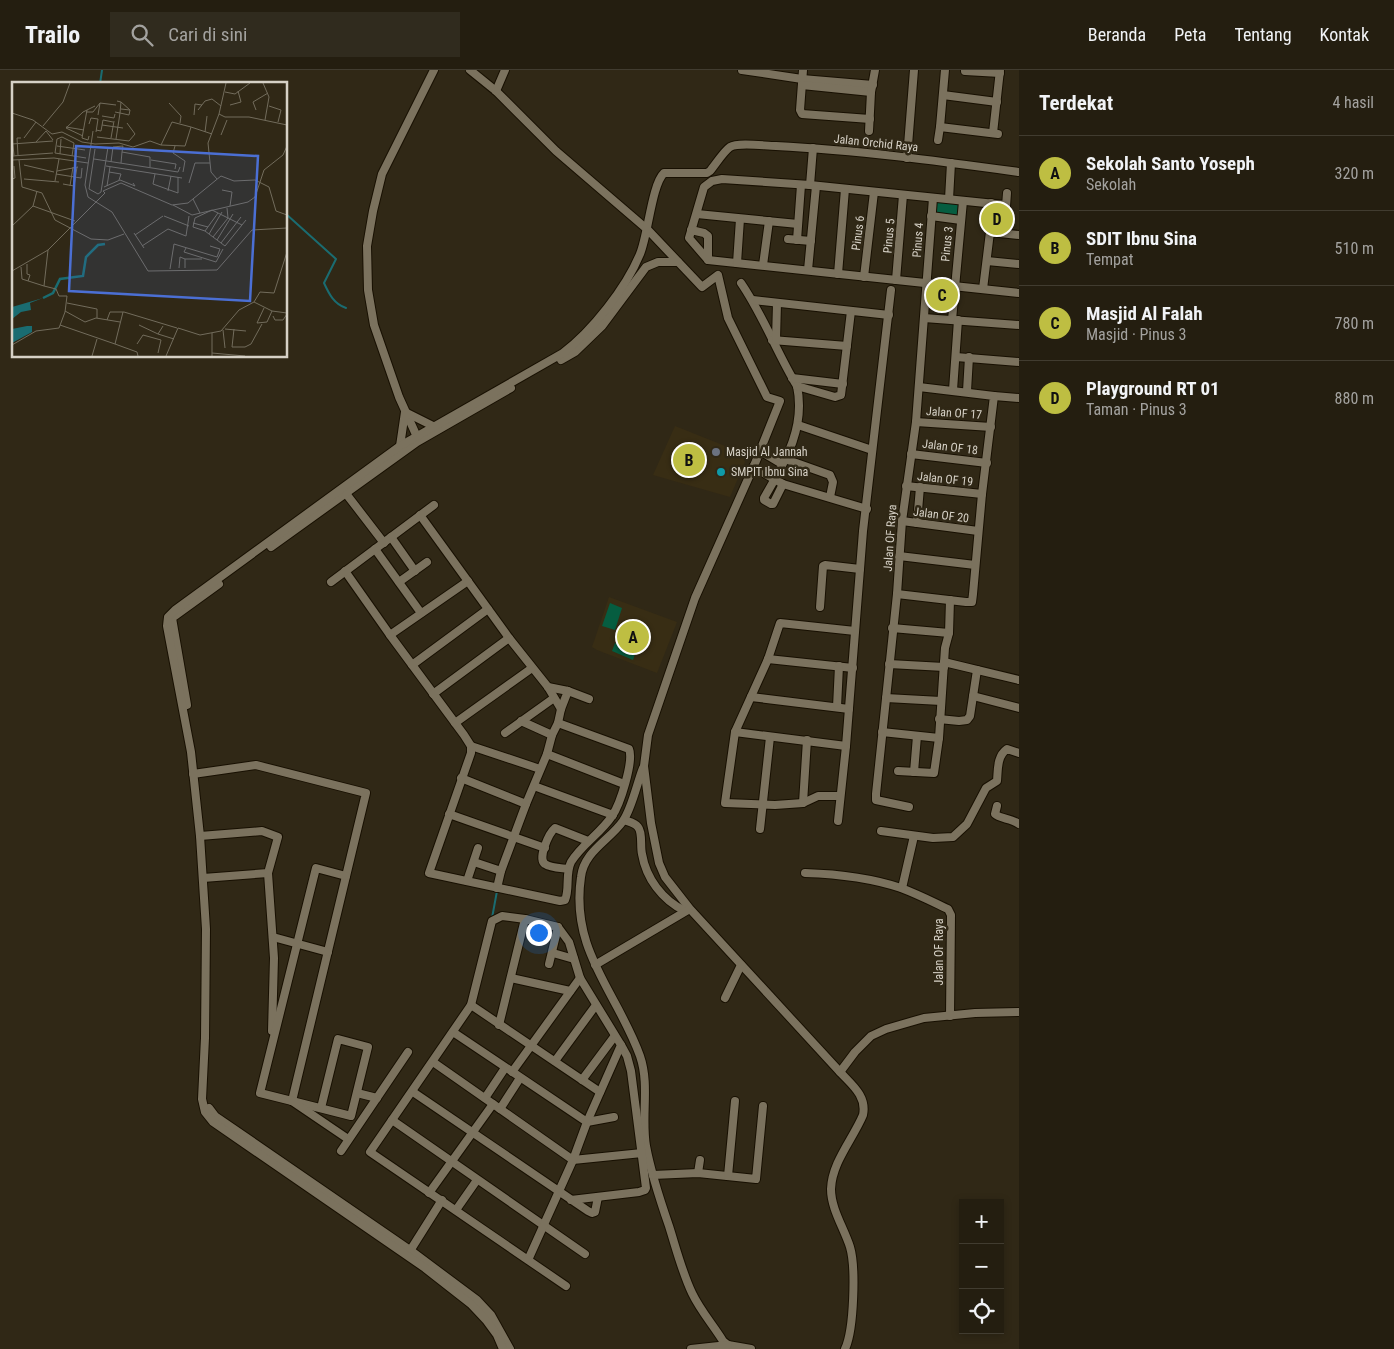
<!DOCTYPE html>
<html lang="id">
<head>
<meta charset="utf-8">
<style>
  body { margin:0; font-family:"Roboto Condensed",sans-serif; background:#302b1e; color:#f1f3f6 }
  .controls { position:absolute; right:15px; bottom:15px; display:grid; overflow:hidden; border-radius:0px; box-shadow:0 2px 8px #0003 }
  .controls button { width:45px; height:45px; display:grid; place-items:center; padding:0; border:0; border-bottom:1px solid #413c30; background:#241e10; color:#f1f3f6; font:25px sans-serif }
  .you { position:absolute; left:538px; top:862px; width:18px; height:18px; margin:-12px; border:4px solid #fff; border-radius:50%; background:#1a73e8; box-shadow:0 0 0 8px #1a73e833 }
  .badge { display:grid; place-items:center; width:32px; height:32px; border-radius:50%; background:#bebe42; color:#111; font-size:16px; font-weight:700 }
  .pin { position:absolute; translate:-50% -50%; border:2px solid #fff; box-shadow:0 1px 5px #0006 }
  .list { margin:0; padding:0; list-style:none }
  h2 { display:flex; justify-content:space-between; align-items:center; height:65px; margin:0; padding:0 20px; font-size:21px }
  h2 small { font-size:16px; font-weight:400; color:#a3a29f }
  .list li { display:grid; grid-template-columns:32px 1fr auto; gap:15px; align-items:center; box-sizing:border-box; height:75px; padding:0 20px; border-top:1px solid #413c30 }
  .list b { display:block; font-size:19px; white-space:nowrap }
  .list p { margin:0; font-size:16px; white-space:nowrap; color:#a3a29f }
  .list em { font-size:16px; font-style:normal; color:#a3a29f }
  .icon { flex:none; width:28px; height:28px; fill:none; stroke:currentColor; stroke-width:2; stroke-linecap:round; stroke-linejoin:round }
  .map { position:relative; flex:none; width:1019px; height:1279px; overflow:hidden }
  header { display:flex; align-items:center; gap:30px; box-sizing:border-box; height:70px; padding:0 25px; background:#241e10; border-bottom:1px solid #413c30 }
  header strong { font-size:24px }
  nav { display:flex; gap:28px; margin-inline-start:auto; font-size:18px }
  .search { width:350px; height:45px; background:#302b1e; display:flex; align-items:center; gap:12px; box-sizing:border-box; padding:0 18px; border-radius:0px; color:#a3a29f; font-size:19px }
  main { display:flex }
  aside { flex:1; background:#241e10 }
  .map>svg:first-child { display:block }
  .built { fill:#382d14 }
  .green { fill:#065d40 }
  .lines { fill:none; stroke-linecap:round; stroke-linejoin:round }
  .stream { stroke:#1a6c71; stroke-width:2 }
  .minor-casing { stroke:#181002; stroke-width:10 }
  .minor { stroke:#7b725e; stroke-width:8 }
  .worship-dot { fill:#6b7280; stroke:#302816; stroke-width:2 }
  .culture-dot { fill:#0f9aa8; stroke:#302816; stroke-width:2 }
  .labels { text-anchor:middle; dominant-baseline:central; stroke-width:5; stroke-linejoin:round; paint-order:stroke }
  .street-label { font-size:12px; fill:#d6d1c6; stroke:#302816 }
  .poi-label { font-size:12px; fill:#d6d1c6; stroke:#302816; text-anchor:start }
  .inset-river { fill:none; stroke:#1a6c71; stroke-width:2.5 }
  .inset-road { fill:none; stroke:#726c5c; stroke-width:1 }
  .view { fill:#4b6fd4; fill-opacity:0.15; stroke:#4b6fd4; stroke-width:2.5 }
  .inset-edge { fill:none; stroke:#d6d1c6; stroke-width:2.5 }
</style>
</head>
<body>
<header>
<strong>Trailo</strong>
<div class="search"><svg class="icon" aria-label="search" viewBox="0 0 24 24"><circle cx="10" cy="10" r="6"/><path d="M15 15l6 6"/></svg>Cari di sini</div>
<nav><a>Beranda</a><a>Peta</a><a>Tentang</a><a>Kontak</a></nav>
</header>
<main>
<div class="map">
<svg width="1019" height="1279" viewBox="0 0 1019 1279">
  <rect width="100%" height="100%" fill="#302816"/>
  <g class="built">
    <path d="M675,356L748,385L730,427L653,405Z"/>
    <path d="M609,527L677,552L657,603L597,580L592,577Z"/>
  </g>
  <g class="green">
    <path d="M935,130L961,133L959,148L934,144Z"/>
    <path d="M610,533L622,538L615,560L602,556Z"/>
    <path d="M635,553L649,558L645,569L631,564Z"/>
    <path d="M615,573L636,581L633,590L612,581Z"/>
  </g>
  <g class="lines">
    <g class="stream">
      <path d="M100,14L102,0"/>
      <path d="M286,144L336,189L324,213C329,224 334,234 346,238"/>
      <path d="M492,848L497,821"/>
    </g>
    <g class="minor-casing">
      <g id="minor">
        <path d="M470,0L496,21L556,81L648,160L702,217L718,205L728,248L767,327L780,331L756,391L695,528L648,665L644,696L651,753L659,793L665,807L690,839L840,1002C852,1015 867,1026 863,1045C853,1069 832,1092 831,1119C831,1139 844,1158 850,1177C856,1197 854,1260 845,1279"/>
        <path d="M742,0L802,9L873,15"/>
        <path d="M803,0L800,40L802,44L870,49"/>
        <path d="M965,1L1000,3"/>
        <path d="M802,15L871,22"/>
        <path d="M496,21L505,0"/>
        <path d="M943,25L997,32"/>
        <path d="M940,57L998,64"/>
        <path d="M869,61L871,22L875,0"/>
        <path d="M993,63L1000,0"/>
        <path d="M938,70L940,57L945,0"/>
        <path d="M907,88L914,0"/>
        <path d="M810,115L813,78"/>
        <path d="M949,129L951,93"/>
        <path d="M1005,135L810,115L722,109L712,111L704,117L689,168L708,190L1019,223"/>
        <path d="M697,144L798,154"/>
        <path d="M931,146L961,150"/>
        <path d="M691,160L704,163L708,166V190"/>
        <path d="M990,162L1019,165"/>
        <path d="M1004,163L1007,123"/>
        <path d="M788,169L811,171"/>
        <path d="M797,170L801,115"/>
        <path d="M987,191L1019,194"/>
        <path d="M737,193L740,149"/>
        <path d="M763,195L769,151"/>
        <path d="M808,200L816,116"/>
        <path d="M838,204L845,119"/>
        <path d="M864,207L874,122"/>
        <path d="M896,210L903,125"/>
        <path d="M741,213C763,245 777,283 797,316C806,359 784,393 764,428V430L771,434H773L783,414"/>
        <path d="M983,219L990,162L991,133"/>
        <path d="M753,230L889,245"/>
        <path d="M924,248L1019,255"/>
        <path d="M952,250L963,131"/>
        <path d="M772,270L847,276"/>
        <path d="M776,270L777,233"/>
        <path d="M956,287L1019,292"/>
        <path d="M561,290L575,282L602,256L646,197L658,192H678"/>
        <path d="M792,308L843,314"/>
        <path d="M797,316L835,327L841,325L851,241"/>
        <path d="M953,320L958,250"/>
        <path d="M967,321L969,287"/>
        <path d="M994,326L1019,328"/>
        <path d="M916,352L991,357"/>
        <path d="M798,355L872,380"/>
        <path d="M418,369L399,327L374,255L368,220L367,176L373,141L382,104L434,0"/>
        <path d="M400,376L405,342L433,356"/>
        <path d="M760,381L782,394"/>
        <path d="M911,384L987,393"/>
        <path d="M785,389L830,405L833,412L830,427"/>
        <path d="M753,397L783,414L867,439"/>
        <path d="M906,416L982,424"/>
        <path d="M344,421L384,473"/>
        <path d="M420,445L509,568L548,617L561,639"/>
        <path d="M902,451L978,461"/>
        <path d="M917,453L920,417"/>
        <path d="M391,467L415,501"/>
        <path d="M271,477L417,372L511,318"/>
        <path d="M375,479L421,543"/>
        <path d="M899,486L975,495"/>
        <path d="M345,501L390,565L464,665L471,676V683L429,803L560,831L565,830C570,819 565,804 571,792C582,774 601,763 612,746C620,735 634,691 629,679L558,653"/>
        <path d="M331,512L434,435"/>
        <path d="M399,512L427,492"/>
        <path d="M897,524L966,532H972L973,524L982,424L994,326L919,317"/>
        <path d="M820,537L823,496L825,495L860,499"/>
        <path d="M892,558L949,563"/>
        <path d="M390,565L468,511"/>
        <path d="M768,589L853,598"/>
        <path d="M944,592L1019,610"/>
        <path d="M889,594L944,597"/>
        <path d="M412,595L488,539"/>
        <path d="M568,621L589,629"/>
        <path d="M433,624L509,568"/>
        <path d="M973,626L1019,638"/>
        <path d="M751,627L849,639"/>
        <path d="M886,628L941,631"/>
        <path d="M187,635L172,548L219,514"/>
        <path d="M837,637L839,596"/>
        <path d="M939,649L959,651L967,650L970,646L977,600"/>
        <path d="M521,651L552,665"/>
        <path d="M455,653L532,598"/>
        <path d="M735,662L846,676"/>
        <path d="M882,662L939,668"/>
        <path d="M505,663L554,628"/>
        <path d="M471,676L540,699"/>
        <path d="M547,684L624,714"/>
        <path d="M643,698C637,713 632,738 623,751C610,770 584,781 581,807C570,881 617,922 640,986C650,1015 641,1046 646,1076C651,1103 660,1130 669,1156C676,1178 682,1202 692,1223C700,1240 713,1255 723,1271L728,1275L751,1279"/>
        <path d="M898,701L934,703L939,668L945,578L949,563L950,530"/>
        <path d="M914,702L917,666"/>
        <path d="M193,704L256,695L366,723L292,1031L351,1046L368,977L338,969L321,1038"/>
        <path d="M461,708L526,734"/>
        <path d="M534,716L613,745"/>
        <path d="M840,726H818L803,733L775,735L725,733L735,662L768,589L780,553L855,561"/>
        <path d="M803,733L807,670"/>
        <path d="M997,736L995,744C1000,749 1011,748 1019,754"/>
        <path d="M909,737L876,730V724L897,524L902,451L916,352L933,128"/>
        <path d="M449,744L545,778"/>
        <path d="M624,750C629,752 634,752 638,757C643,763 640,776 642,784C646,808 662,830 685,841"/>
        <path d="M838,751L846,676L863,461L891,220"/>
        <path d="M760,759L770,667"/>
        <path d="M881,761L933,768L953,767L967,754L986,718L997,711C998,699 997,686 1007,679L1019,683"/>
        <path d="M200,766L262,761L278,767L268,803L203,808"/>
        <path d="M474,792L501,801"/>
        <path d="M568,799C562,798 551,798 545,794C537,789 549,763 555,758L588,771"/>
        <path d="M268,803L274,888L272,961"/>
        <path d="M805,803C837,804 871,808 901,818C917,824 933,832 948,839L951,845L950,946"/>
        <path d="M346,806L316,798L260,1023L292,1031L348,1069"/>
        <path d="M467,811L478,778"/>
        <path d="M497,818L501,801L526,734L547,684L552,665L558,653L561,639L568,621L548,617"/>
        <path d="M902,818L914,766"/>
        <path d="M273,867L328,882"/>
        <path d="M553,883L574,889"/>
        <path d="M549,894L558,857"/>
        <path d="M595,895L688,840"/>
        <path d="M511,908L570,921"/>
        <path d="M725,928L741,895"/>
        <path d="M471,935L600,1022"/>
        <path d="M499,955L525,849"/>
        <path d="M453,962L587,1052L614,1047"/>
        <path d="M555,991L596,935"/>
        <path d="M433,992L573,1090L642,1083"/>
        <path d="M512,1002L580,908"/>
        <path d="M840,1002L855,982L871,966L886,959L924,948L975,943L1019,942"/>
        <path d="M582,1010L614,967"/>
        <path d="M413,1022L588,1141L592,1143L595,1142L598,1127"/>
        <path d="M357,1023L377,1028"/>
        <path d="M485,1028L505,998"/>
        <path d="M209,1038L215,1046L410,1180L477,1230L491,1245L510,1279"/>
        <path d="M500,1039L520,1008"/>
        <path d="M392,1050L585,1184"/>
        <path d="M341,1081L408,982"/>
        <path d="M698,1103L700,1090"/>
        <path d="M653,1105L698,1103L756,1109L763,1036"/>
        <path d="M728,1106L735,1031"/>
        <path d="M429,1123L493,1034"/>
        <path d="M571,1130L639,1122L645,1120L646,1118L631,1001L627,986L621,975"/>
        <path d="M456,1140L477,1110"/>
        <path d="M408,1184L442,1130"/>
        <path d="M528,1190L573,1090L587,1052L621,975L580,908L569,872L558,857L525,849L502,846L492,851L471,935L370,1082L566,1216"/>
        <path d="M503,1279L497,1265L486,1250L471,1234L425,1198L213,1052L205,1042L202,1029L205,968L206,859L200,766L191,682L167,556L168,547L175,540L400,376L563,283C592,261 626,218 640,184C648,165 652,114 664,103H707L710,101C715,95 724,81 730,77C739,72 765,76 776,76C857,80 938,91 1019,102"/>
        <path d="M691,1279L728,1275"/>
      </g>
    </g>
    <use href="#minor" class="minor"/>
  </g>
  <circle class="worship-dot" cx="716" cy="382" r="5"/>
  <circle class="culture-dot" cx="721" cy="402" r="5"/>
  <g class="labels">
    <g class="street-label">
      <text transform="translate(876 73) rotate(6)">Jalan Orchid Raya</text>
      <text transform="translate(858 163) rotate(-83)">Pinus 6</text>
      <text transform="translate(889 166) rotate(-85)">Pinus 5</text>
      <text transform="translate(918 170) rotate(-86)">Pinus 4</text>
      <text transform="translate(947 174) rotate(-84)">Pinus 3</text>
      <text transform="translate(954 343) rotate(4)">Jalan OF 17</text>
      <text transform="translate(950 377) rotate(7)">Jalan OF 18</text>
      <text transform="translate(945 409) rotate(6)">Jalan OF 19</text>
      <text transform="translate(941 445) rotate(7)">Jalan OF 20</text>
      <text transform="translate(890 468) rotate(-86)">Jalan OF Raya</text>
      <text transform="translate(939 882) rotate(-90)">Jalan OF Raya</text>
    </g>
    <g class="poi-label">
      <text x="726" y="382">Masjid Al Jannah</text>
      <text x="731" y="402">SMPIT Ibnu Sina</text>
    </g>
  </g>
  <g transform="translate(12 12)">
    <rect width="275" height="275" fill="#302816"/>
    <path d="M31,216L18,221L19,228L9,230L0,237V225ZM15,244H20V250L0,261V247Z" fill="#1a6c71"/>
    <path class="inset-river" d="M31,216L41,211L48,197L71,194L74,175L86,163L93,162"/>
    <path class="inset-road" d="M251,1L257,15L253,38M213,10L223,12L238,1M105,19L109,20L108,31L117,33L118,28M157,21L169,34L168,41M218,23L229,20L226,9M257,24L269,28L266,40M109,27L118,28L109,20M75,28L70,56L76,58L77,54M186,28L193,19L200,17L209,24M244,28L241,20L256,11M74,30H81L88,21M103,30L108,31L104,57M0,31L21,38L40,52L50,50L70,60L83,62L107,61L121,65L138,59L149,63L173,64L179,45L200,52M207,32L214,1M86,33L88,21L104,23M182,33L183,22L190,23M90,34L102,36L103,32M77,42L79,36L86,37L84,50M90,43L111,46M31,44L51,20L58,1M54,45L72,48M84,48L89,49L91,38L101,40M81,49L73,103L76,115L100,130L136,189L205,188L240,148L275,146M193,50L195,34M209,53L215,38M71,54L54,46L71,30L83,24M0,55L2,73M85,55L117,59L123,52L115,41M12,56L24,40M99,56L102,39M24,60L34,49L41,58M0,62L41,59M149,63L160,40L179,45M45,64L73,68M163,64L161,71L173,79L171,90M83,67L77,107L86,112L89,110L96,65M43,71L45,57L50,55L62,61L60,74M43,71L74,76M48,72L49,57M6,73L5,56H9M0,74L41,71M82,77L166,90L168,85M0,78L42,76L76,81M7,78L10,105L30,111L43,138L79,157L96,158L112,152M139,78L164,82L163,87M99,80L101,65L111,64L110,70M109,81L110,70L138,75V85M12,83L42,90M94,84L170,96M45,89L66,85M97,90L109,92L107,98M44,92L69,96L70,86M143,92L141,102L166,111V95M0,97L3,96L2,84M12,97L47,100M205,97L199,90L196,61L207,32L213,35H237L275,43M43,99L47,77M177,101L183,81H198M51,102L62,104L65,85M58,104L61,85M95,104L98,85M92,105L108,98L123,104L121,101M210,108L220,110L218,124M156,109L159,94M181,117L188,131M161,123L180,133L236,120L243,115L252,88L271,73L275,64M21,124L25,109M152,134L177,144M183,136L181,145L193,149L213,164L234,138M183,136L200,128L230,143M181,141L196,145M0,144L21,124L63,139M193,149L206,131M122,151L132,166M197,152L210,130M123,153L151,134M201,155L216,136L215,126M205,158L221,132M209,161L229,135M130,164L156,147L174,154L177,134M174,166L172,170L204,180L211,167M173,177H190M15,182V192L18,193L16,199M9,185L10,197L32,204M167,186L168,175L173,177V186M158,187L162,162L205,175L208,167L198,164M0,189L36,168L93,111L91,109L109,101L160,123L176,121L209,94L222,99L243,98L257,105L264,129L275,133M242,220L260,229L275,231M55,221L85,227V236M252,226L245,241L255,240L260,229M53,229L73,240L84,236L108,240M261,234L263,238H271L275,232M95,238L98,230H112L165,246M48,243L103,262L111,230M127,243L146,252M151,244L146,252L162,257M213,247L234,249M222,247L220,265H233L239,262L250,242M211,248L213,266M200,251V274M103,262L125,270L126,274M125,262L131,253L149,258L146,271M0,263L24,249L47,246L53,230L55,214H47L44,207L32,204L36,168M200,271L233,274M80,274L85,257M154,274L166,246L188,253L209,249L227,228L242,220L248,210L262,211L275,170"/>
    <path class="view" d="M64,64L246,74L238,219L57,209Z"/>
    <rect width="275" height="275" class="inset-edge"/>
  </g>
</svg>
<div class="controls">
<button>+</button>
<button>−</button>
<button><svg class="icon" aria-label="locate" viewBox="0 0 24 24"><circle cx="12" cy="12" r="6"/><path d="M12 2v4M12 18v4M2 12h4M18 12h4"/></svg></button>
</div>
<div class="you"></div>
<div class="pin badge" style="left:633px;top:567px">A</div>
<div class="pin badge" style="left:689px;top:390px">B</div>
<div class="pin badge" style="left:942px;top:225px">C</div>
<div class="pin badge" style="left:997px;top:149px">D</div>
</div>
<aside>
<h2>Terdekat<small>4 hasil</small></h2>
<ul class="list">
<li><span class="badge">A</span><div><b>Sekolah Santo Yoseph</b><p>Sekolah</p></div><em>320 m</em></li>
<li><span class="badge">B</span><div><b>SDIT Ibnu Sina</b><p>Tempat</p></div><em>510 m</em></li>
<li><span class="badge">C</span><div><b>Masjid Al Falah</b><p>Masjid · Pinus 3</p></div><em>780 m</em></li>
<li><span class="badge">D</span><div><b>Playground RT 01</b><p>Taman · Pinus 3</p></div><em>880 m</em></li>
</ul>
</aside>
</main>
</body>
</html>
